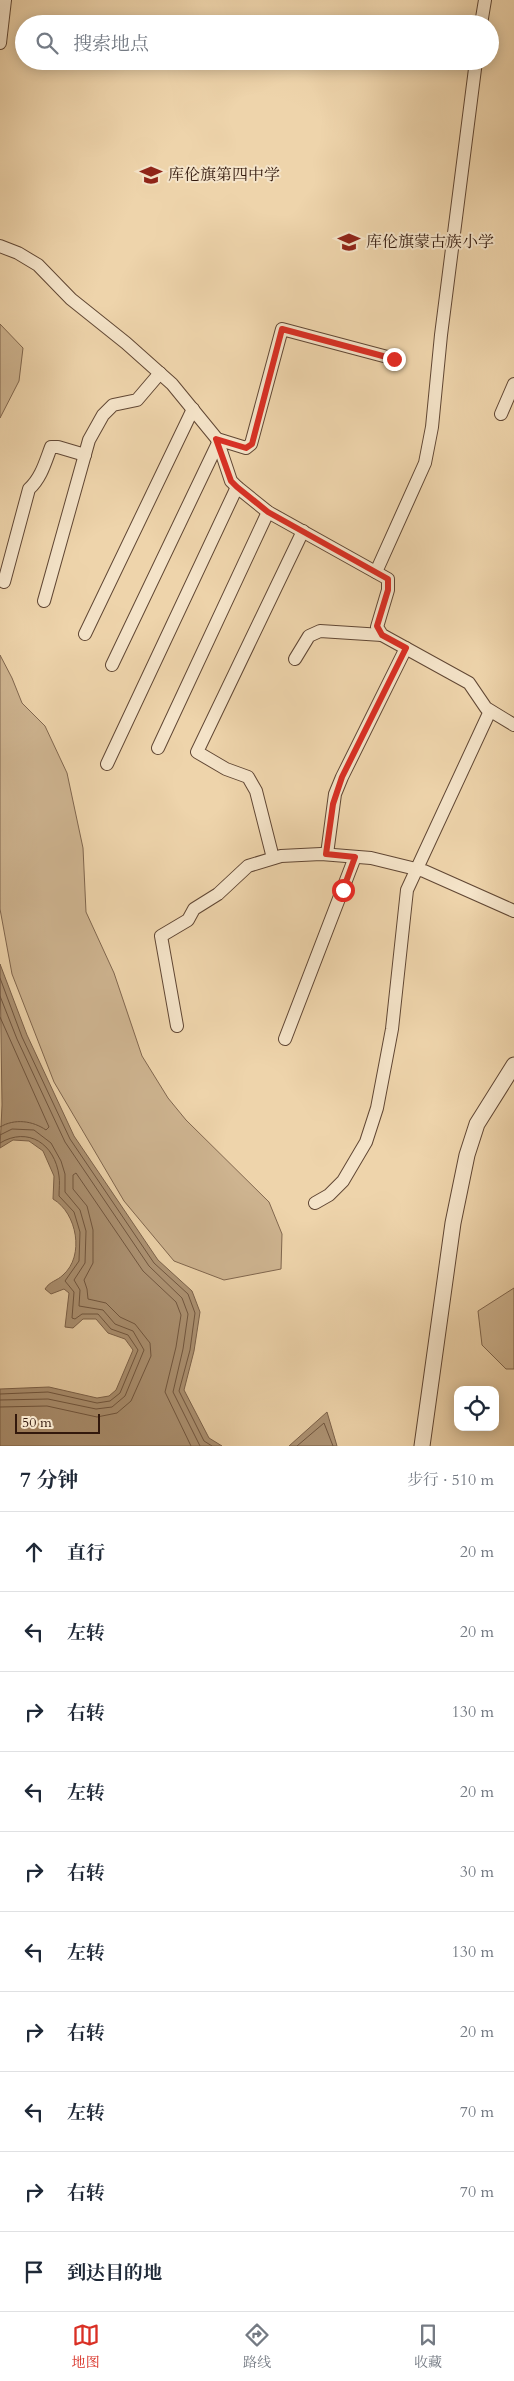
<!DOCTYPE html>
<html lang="zh">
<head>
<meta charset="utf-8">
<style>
  body { margin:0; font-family:Cardo,"Noto Serif SC",serif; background:#f6f6f7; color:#1f2937 }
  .controls { position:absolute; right:15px; bottom:15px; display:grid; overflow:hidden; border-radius:10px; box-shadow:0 2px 12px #0003 }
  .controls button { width:45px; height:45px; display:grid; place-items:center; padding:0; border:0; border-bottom:1px solid #e0e1e3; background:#fff; color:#1f2937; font:25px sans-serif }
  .scale { position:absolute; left:15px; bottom:12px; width:85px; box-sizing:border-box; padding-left:5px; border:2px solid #32180c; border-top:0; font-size:14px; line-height:18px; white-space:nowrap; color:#32180c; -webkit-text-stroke:4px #f4e3c8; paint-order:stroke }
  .stop { position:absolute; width:15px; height:15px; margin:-11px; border:4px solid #d93025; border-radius:50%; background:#fff }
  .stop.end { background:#d93025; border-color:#fff; box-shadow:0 1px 5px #0008 }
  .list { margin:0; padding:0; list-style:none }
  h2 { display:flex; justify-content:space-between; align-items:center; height:65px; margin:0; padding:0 20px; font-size:21px }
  h2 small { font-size:16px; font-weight:400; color:#747a83 }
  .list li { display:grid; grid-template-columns:32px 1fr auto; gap:15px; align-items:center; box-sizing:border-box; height:80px; padding:0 20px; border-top:1px solid #e0e1e3 }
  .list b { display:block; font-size:19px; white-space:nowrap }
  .list em { font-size:16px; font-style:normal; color:#747a83 }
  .icon { flex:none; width:28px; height:28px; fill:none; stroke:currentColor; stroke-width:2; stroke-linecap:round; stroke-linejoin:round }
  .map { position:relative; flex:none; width:514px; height:1446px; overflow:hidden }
  .search { position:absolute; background:#fff; box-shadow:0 2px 12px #0003; left:15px; right:15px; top:15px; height:55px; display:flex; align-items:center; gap:12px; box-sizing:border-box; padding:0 18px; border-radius:28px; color:#747a83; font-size:19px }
  .sheet { height:865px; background:#fff }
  nav { display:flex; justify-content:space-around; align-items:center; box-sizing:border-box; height:70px; border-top:1px solid #e0e1e3; background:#fff; font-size:14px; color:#747a83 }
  nav a { display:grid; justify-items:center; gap:2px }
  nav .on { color:#d93025 }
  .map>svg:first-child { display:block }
  .green { fill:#ceb490; stroke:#80664e }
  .water { fill:#ae9475; stroke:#7c624b }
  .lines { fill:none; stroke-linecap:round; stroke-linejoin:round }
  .shore { stroke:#705640; stroke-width:1 }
  .minor-casing { stroke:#614734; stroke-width:14 }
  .tertiary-casing { stroke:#614734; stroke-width:17 }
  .minor { stroke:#f4e3c8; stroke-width:12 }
  .tertiary { stroke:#f4e3c8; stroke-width:15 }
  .route { stroke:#d93025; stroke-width:6 }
  .labels { text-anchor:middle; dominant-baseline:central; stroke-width:4; stroke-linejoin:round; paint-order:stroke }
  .poi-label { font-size:16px; fill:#32180c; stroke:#f4e3c8; text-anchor:start }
</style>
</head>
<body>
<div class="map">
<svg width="514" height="1446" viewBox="0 0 514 1446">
  <rect width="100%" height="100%" fill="#eed4ab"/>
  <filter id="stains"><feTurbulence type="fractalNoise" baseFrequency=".004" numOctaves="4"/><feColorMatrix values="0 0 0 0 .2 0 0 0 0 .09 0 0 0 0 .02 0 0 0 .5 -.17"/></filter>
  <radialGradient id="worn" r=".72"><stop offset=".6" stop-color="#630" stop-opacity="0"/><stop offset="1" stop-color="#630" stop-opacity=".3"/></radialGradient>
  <g class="green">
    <path d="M0,324L23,348L19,381L0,418Z"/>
    <path d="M0,655L12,678L22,703L45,726L67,773L83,848L86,912L114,973L142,1056L168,1098L186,1120L269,1202L282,1234L281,1269L224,1280L174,1261L124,1201L54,1082L12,974L0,909Z"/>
    <path d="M514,1288V1369H506L482,1345L478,1311Z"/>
  </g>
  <g class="water">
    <path d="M0,964L27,1035L74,1136L158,1260L192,1291L200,1312L194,1351L184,1390L209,1438L222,1446H0V1389L49,1387L97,1398L109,1396L116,1390L133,1350L125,1339L108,1333L96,1319H83L73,1328L65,1327L69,1293L64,1289L51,1294L45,1289C50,1281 57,1281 63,1275C85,1256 77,1213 53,1199L54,1176L43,1151L29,1141L13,1140L0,1148L2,1105Z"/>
    <path d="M327,1412L337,1446H289Z"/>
  </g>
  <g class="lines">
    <g class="shore">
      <path d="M0,978L22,1037L70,1139L154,1263L188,1294L195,1313L190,1350L179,1391L204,1441L212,1446"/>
      <path d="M0,996L17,1039L65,1142L149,1266L182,1298L188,1314L183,1349L173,1392L200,1446"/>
      <path d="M0,1017L49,1127L46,1130C33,1121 15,1118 0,1127"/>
      <path d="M0,1135L12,1129L34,1130L51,1143L61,1161L65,1174V1192L80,1210L86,1231L85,1263L74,1280L80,1290L79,1306L103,1310L115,1324L133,1331L144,1350L125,1396L112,1407L96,1409L48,1399L0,1400"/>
      <path d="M0,1143C28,1126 55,1144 59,1176C60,1182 59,1189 59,1196L74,1212L80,1232L79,1261L65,1281L74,1292L72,1318L75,1319L82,1314H98L111,1329L128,1335L138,1350L120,1393L110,1401L97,1403L48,1392L0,1394"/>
      <path d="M0,1407L47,1406L97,1417L117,1413L131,1401L151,1356L150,1343L135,1324L120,1317L106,1303L88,1299L87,1289L84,1280L93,1263V1230L87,1206L73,1189V1175L76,1173L143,1271L176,1302L181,1315L176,1347L165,1392L191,1446"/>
      <path d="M297,1446L324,1423L333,1446"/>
    </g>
    <g class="minor-casing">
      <g id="minor">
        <path d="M481,24L485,0"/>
        <path d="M0,43L5,0"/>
        <path d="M0,246L18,253L38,265L71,299L126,343L172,384L217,439L231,481L237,487L268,512L388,579V590L377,627L382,635L469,683L486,708L514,725"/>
        <path d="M501,414L514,384"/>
        <path d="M217,439L246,448L251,444L282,329L395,359"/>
        <path d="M376,572L425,463L432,427L441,335L476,61"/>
        <path d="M4,582L29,489C41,478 45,463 51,447H58L85,455"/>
        <path d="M44,601L89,440L103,415L113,405L137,400L160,373"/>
        <path d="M85,634L193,409"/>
        <path d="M295,659L309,636L320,631L382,635"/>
        <path d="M112,665L218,443"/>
        <path d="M158,748L268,512"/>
        <path d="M107,764L237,487"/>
        <path d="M327,854L335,794L342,777L406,648"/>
        <path d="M273,858L256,791L248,777L226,769L197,752L303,531"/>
        <path d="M177,1026L161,936L188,920L194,909L218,894L248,866L281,856L321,854L371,858L424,871L514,911"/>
        <path d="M285,1039L355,857"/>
        <path d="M315,1203L329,1195L343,1181L366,1142L377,1108L392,1029L407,890L490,711"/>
      </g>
    </g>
    <g class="tertiary-casing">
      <path id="tertiary" d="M422,1446L453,1223L467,1155L477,1124L514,1065"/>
    </g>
    <use href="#minor" class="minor"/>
    <use href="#tertiary" class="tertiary"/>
  </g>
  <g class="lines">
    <path class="route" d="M343,890L355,857L326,854L333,804L342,777L406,648L382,635L377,626L388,590V579L268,512L237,487L231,481L216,439L246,448L252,444L282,329L394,359"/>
  </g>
  <defs>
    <g id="school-bare" transform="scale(1.725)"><path d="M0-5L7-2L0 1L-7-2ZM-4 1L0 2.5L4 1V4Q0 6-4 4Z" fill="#8f2418" stroke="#f4e3c8" stroke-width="2.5" paint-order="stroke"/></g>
  </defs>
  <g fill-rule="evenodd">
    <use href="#school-bare" x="151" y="175"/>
    <use href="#school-bare" x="349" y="242"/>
  </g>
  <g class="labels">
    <g class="poi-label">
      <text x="168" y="175">库伦旗第四中学</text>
      <text x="366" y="242">库伦旗蒙古族小学</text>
    </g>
  </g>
  <rect width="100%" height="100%" filter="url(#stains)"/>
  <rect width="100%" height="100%" fill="url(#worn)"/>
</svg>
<div class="controls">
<button><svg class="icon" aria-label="locate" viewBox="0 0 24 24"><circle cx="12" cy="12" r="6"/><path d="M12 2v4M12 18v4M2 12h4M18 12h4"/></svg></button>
</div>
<div class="scale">50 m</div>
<div class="stop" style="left:343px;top:890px"></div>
<div class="stop end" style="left:394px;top:359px"></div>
<div class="search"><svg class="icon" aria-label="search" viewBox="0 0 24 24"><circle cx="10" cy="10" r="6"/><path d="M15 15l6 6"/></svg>搜索地点</div>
</div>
<section class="sheet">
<h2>7 分钟<small>步行 · 510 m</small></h2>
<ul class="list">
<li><svg class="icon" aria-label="ahead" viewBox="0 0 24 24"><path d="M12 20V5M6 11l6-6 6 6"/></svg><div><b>直行</b></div><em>20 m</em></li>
<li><svg class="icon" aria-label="left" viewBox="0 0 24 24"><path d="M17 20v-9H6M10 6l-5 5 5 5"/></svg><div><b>左转</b></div><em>20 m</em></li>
<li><svg class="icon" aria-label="right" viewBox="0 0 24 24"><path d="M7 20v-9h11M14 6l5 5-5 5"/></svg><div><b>右转</b></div><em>130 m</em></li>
<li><svg class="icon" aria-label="left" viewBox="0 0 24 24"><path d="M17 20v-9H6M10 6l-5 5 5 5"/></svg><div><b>左转</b></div><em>20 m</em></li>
<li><svg class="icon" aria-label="right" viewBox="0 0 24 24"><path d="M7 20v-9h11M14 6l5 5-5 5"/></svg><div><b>右转</b></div><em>30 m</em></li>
<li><svg class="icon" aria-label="left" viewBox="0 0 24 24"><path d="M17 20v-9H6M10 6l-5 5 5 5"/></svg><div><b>左转</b></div><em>130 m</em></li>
<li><svg class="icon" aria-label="right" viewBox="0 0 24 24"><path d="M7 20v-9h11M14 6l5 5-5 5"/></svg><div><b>右转</b></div><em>20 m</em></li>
<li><svg class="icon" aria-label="left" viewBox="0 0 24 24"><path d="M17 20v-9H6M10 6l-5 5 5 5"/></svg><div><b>左转</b></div><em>70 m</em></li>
<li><svg class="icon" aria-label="right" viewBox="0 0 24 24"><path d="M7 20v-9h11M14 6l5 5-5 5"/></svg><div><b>右转</b></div><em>70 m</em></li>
<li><svg class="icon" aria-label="arrive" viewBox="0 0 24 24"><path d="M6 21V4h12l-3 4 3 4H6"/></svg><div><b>到达目的地</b></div></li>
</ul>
</section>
<nav>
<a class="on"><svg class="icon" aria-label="map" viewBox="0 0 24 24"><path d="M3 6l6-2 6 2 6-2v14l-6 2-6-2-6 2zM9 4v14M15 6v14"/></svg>地图</a>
<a><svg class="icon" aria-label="directions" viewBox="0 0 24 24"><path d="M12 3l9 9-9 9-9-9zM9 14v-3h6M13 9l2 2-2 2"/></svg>路线</a>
<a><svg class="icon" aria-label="saved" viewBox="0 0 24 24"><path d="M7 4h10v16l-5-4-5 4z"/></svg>收藏</a>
</nav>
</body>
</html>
